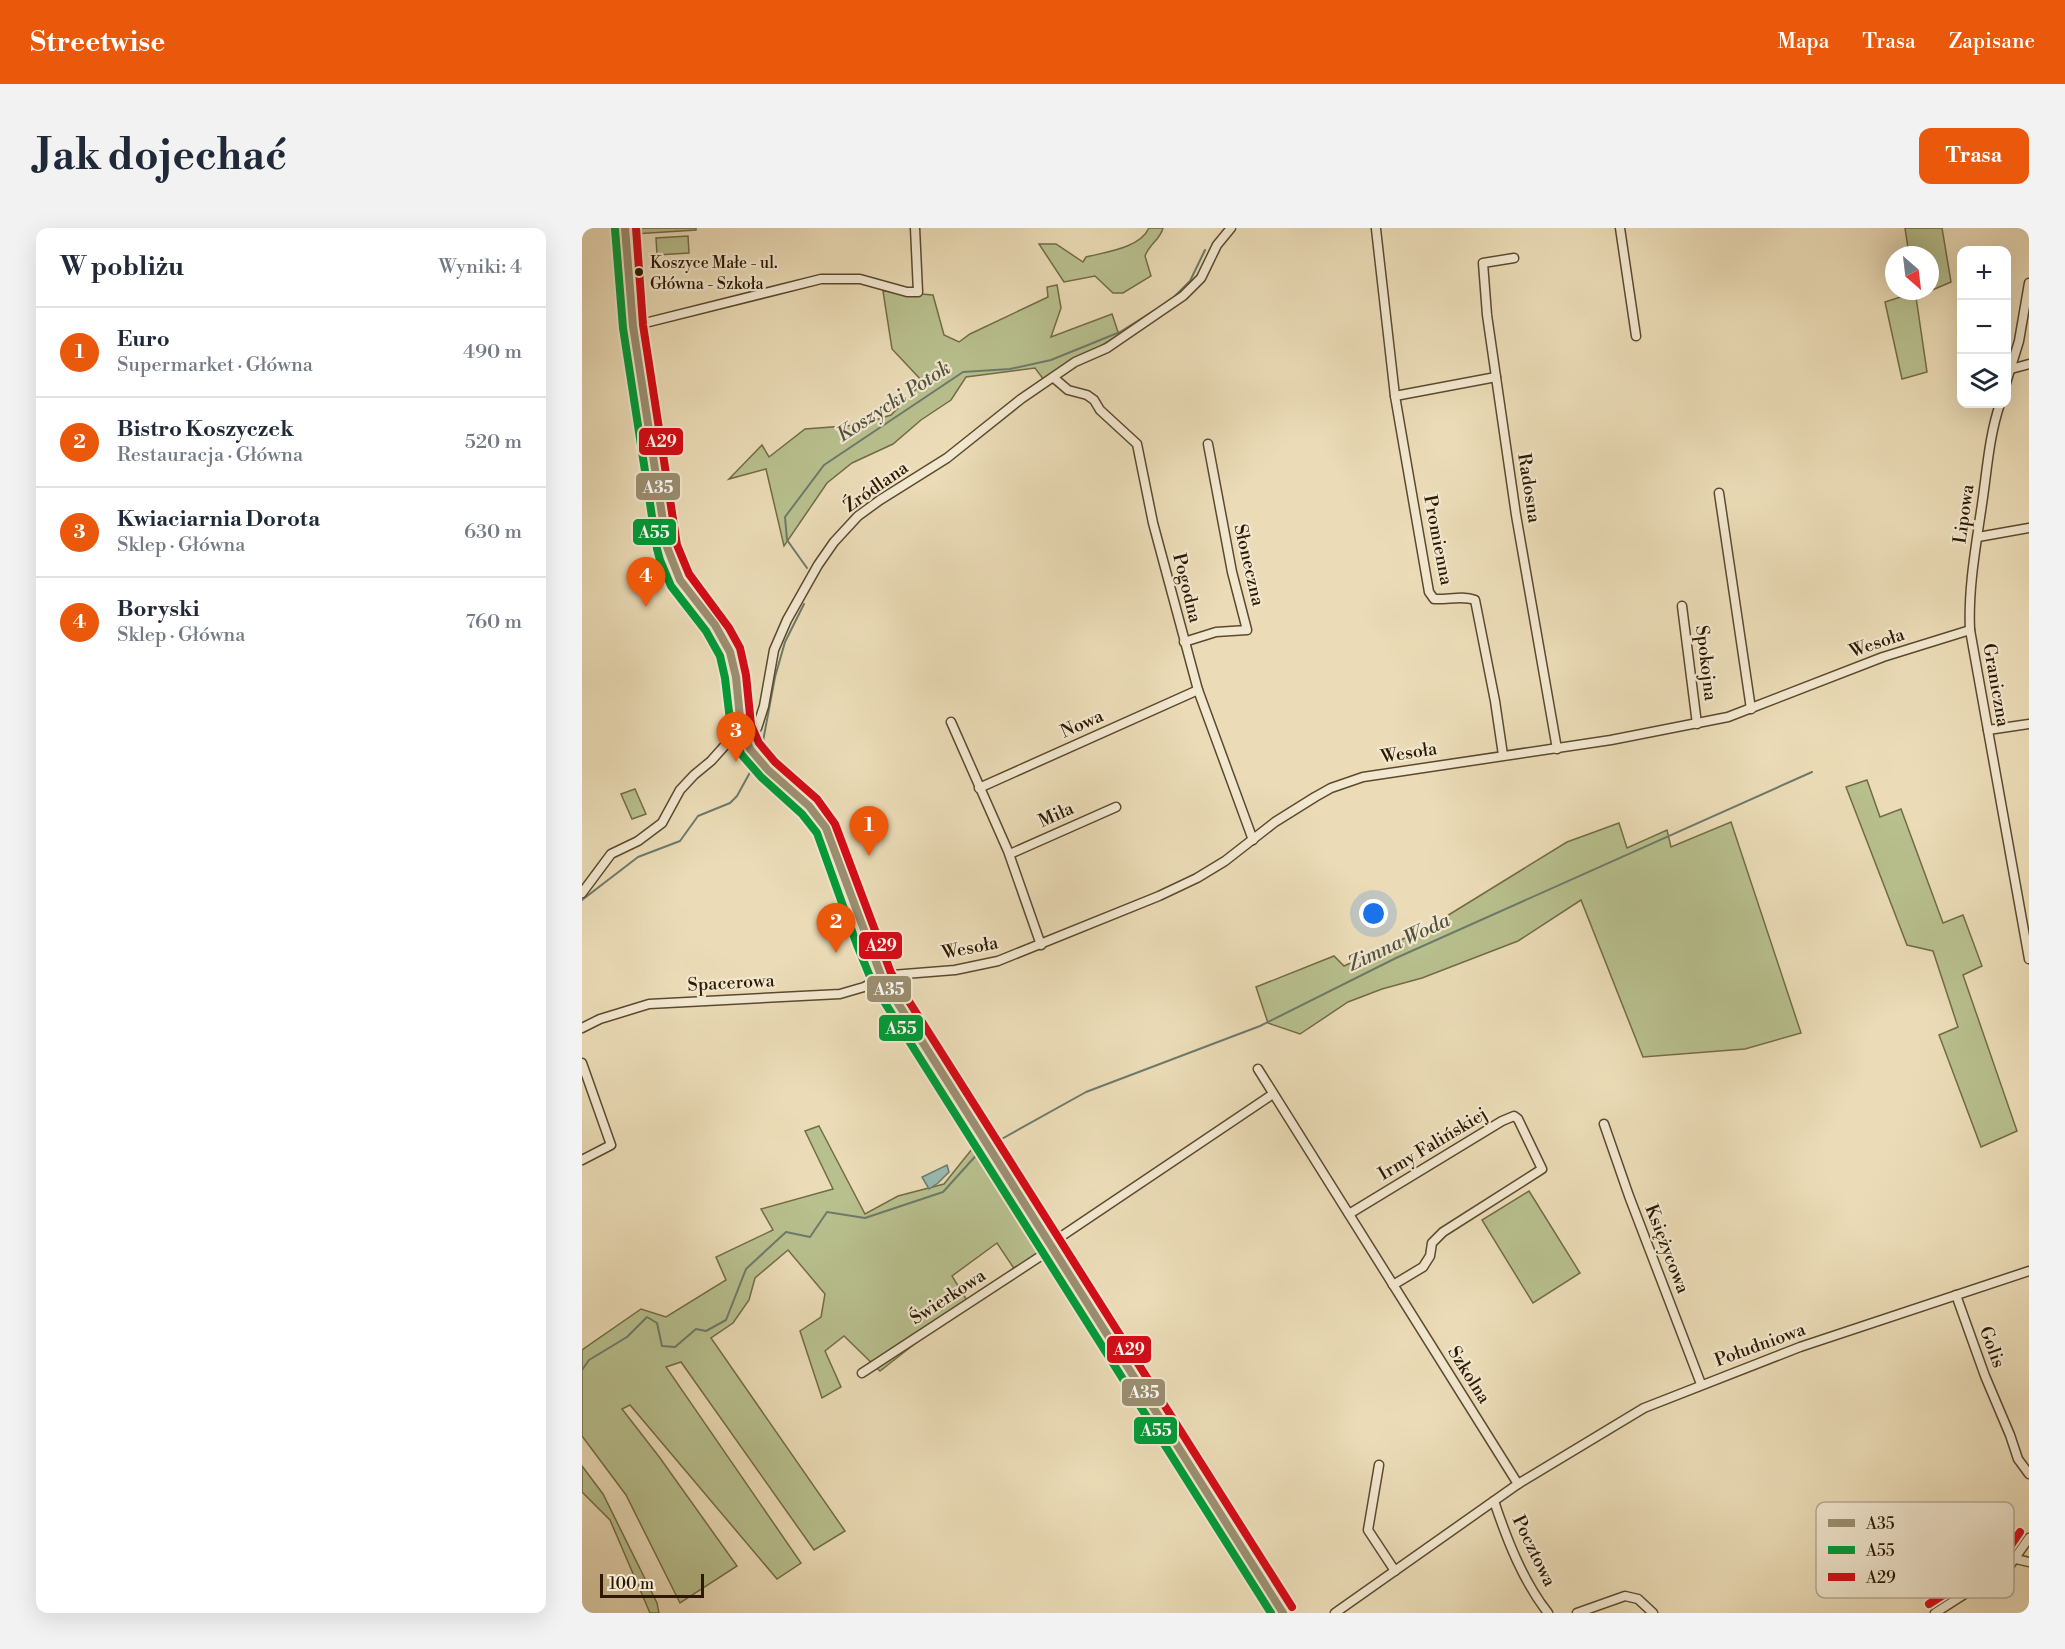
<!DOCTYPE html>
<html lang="pl">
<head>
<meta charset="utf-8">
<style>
  body { margin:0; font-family:"Libre Bodoni",serif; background:#f2f2f3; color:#1f2937 }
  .controls { position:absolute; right:18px; top:18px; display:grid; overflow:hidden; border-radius:12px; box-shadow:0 6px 24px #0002 }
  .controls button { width:54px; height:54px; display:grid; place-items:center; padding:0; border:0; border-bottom:2px solid #e0e1e3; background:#fff; color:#1f2937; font:30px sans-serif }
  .compass { position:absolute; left:1303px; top:18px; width:54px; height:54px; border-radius:50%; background:#fff; box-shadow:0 6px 24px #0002; rotate:152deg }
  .scale { position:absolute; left:18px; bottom:15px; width:104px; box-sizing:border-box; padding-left:6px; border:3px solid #2c1900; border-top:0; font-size:16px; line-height:21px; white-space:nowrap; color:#2c1900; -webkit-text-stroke:4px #f2e8d0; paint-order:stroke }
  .you { position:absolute; left:792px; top:686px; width:21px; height:21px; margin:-15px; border:4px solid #fff; border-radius:50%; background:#1a73e8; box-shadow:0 0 0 9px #1a73e833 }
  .badge { display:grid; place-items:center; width:39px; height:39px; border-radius:50%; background:#ea580c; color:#fff; font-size:20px; font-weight:700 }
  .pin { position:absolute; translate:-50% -50px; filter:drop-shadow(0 2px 3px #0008) }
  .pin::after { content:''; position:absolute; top:32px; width:21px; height:18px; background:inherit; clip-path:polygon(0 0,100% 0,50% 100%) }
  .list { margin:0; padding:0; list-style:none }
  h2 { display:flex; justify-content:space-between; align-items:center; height:78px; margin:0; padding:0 24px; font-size:26px }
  h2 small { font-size:20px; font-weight:400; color:#747a83 }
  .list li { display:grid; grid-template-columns:39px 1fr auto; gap:18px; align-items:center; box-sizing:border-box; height:90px; padding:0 24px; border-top:2px solid #e0e1e3 }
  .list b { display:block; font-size:22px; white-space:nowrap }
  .list p { margin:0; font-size:20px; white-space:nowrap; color:#747a83 }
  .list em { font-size:20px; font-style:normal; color:#747a83 }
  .icon { flex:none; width:33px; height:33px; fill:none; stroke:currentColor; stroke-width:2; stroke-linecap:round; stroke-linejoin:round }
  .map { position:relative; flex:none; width:1447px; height:1385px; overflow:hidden; border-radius:12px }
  header { display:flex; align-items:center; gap:36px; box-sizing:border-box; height:84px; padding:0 30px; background:#ea580c; color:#fff }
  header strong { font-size:28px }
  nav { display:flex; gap:33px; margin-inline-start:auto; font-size:21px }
  .intro { display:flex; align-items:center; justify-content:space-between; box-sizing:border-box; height:144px; padding:0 36px }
  h1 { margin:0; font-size:42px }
  .button { padding:15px 27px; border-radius:12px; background:#ea580c; color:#fff; font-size:21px; font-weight:700 }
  main { display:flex; gap:36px; padding:0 36px }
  aside { flex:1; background:#fff; border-radius:12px; box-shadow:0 6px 24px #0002 }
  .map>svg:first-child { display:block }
  .green { fill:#b8c08e; stroke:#726c47; stroke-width:1.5 }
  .water { fill:#99bab3; stroke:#6d7a6b; stroke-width:1.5 }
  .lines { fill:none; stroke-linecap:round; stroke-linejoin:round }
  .stream { stroke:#6d7a6b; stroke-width:2 }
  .minor-casing { stroke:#5c4a2e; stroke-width:11 }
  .minor { stroke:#f2e8d0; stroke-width:8 }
  .bus-1-casing { stroke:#f2e8d0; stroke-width:12 }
  .bus-2-casing { stroke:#f2e8d0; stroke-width:12 }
  .bus-3-casing { stroke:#f2e8d0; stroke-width:12 }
  .bus-1 { stroke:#9b8f71; stroke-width:8 }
  .bus-2 { stroke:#009c39; stroke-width:8 }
  .bus-3 { stroke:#d40c17; stroke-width:8 }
  .bus-dot { fill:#2c1900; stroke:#f2e8d0; stroke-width:2 }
  .labels { text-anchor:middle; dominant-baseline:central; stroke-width:4.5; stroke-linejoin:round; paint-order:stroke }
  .bus-label { font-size:16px; fill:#2c1900; stroke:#f2e8d0; text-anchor:start }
  .street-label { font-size:18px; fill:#2c1900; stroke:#f2e8d0 }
  .water-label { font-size:20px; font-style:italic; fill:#52513f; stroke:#f2e8d0 }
  .key { fill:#f2e8d0; stroke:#b7aa92; stroke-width:1.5 }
  .key-label { font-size:16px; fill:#2c1900 }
  .line-badge { stroke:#f2e8d0; stroke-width:2 }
  .badge-label { font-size:16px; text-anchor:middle; font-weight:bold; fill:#fff }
</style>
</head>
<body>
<header>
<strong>Streetwise</strong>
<nav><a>Mapa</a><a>Trasa</a><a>Zapisane</a></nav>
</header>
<div class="intro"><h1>Jak dojechać</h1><a class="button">Trasa</a></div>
<main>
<aside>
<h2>W pobliżu<small>Wyniki: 4</small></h2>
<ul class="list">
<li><span class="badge">1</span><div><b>Euro</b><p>Supermarket · Główna</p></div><em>490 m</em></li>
<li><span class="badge">2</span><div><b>Bistro Koszyczek</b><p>Restauracja · Główna</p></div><em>520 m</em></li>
<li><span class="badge">3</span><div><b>Kwiaciarnia Dorota</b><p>Sklep · Główna</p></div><em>630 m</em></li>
<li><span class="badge">4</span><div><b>Boryski</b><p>Sklep · Główna</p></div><em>760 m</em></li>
</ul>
</aside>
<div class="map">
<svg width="1447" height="1385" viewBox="0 0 1447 1385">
  <rect width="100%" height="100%" fill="#ebdcb7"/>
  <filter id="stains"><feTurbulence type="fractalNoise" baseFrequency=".00333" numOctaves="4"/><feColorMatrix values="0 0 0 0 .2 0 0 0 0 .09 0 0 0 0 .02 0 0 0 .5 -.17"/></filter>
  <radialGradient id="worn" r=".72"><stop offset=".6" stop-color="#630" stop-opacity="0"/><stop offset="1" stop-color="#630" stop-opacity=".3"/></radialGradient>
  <g class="green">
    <path d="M52,0H114V2L52,6Z"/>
    <path d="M567,0H581C578,12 568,15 563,28L569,48L541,65H531L513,48L482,54L457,16H474L501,34L504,29C524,24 558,20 567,0Z"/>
    <path d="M1323,0H1360L1369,54L1334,69L1345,144L1320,151L1303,74L1331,65V63H1348V27H1327Z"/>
    <path d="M106,8L107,25L75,27L74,10Z"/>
    <path d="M475,57L479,80L469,109L530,86L537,107L462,152L453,140L384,149L369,172L339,192L311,216L270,235L245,255L202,318L184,241L147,251L180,217L187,229L223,201L276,197L309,187L341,154L310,121L301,63L351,67L362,107L377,114L388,106L466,69L465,59Z"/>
    <path d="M1285,552L1298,589L1319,581L1361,695L1381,687L1400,738L1381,747L1435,903L1399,919L1357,807L1376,799L1351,723L1325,717L1264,559Z"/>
    <path d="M53,561L64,586L50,591L39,566Z"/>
    <path d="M1149,594L1219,805L1163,821L1061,829L999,672L936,713L840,750L800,761L766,774L718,806L686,795L674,759L752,728L762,738L847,699L985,614L1037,595L1045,620L1085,602L1089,619Z"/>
    <path d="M237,898L283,986L316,968L362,956L394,916L404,924L462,1020L433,1042L415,1015L370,1048L386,1074L298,1143L262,1108L243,1123L259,1159L240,1170L218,1103L239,1089L243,1066L206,1022L173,1050L167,1072L151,1095L129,1110L263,1303L232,1322L99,1134L84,1139L219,1335L195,1351L48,1177L40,1181L78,1230L155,1338L98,1375L44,1267L0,1208V1122L59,1081L84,1089L144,1052L134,1029L191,1002L179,981L251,961L223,903Z"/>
    <path d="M947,963L998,1045L951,1075L900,992Z"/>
    <path d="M0,1238L21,1266L75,1375L77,1385H68L28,1292L0,1264Z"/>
  </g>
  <path class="water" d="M365,937L367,944L356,955L347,961L340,949Z"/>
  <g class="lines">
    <g class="stream">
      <path d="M592,69L608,53L623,22"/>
      <path d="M225,340L205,312L203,289L242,237L381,144L428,141L469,132L538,104L573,82"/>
      <path d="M179,524L193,449L203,414L222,376"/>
      <path d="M0,672L56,629L98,613L116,588L148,575L155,568L171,539"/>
      <path d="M416,913L504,864L678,798L814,730L1230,544"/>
      <path d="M0,1142L7,1132L45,1109L65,1089L75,1095L80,1118L93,1119L114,1101L124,1103L144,1092L164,1041L204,1004L228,1009L245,984L283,990L361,964L399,922"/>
    </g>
    <g class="minor-casing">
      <g id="minor">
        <path d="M43,0L51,98L85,319C89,332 93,345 101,356C116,379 138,398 148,424C160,455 150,496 168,521C189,551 226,568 244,600C252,616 257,634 263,651C275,684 285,718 300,750L701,1385"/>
        <path d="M1038,0L1054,108"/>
        <path d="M794,1L813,168L847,364L852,371C866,372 880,367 893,372L913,473L921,527"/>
        <path d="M932,30L901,35L905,87L934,287L975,521"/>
        <path d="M51,98L239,51H278L325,64H336L333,0"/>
        <path d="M1429,141L1447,136"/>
        <path d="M472,150L486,162L505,167L512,172L518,182L555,216L571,295L616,462L671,612"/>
        <path d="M1424,155L1437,113L1447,55"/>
        <path d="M813,168L914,149"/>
        <path d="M1418,176C1407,208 1405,243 1400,276C1394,318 1386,360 1388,402L1447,731"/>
        <path d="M1137,265L1169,481"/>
        <path d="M1396,309L1447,300"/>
        <path d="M1100,378L1115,496"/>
        <path d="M602,414L634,404L665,402L650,344L626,216"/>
        <path d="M369,494L426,623L459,717"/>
        <path d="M1406,502L1447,496"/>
        <path d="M397,560L616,462"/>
        <path d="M428,626L534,579"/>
        <path d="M0,665L29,626L56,613L80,595L98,562L112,547L129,533L146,514L162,512L175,500L182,478L192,422L205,392L236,337L252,314L276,288L298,272L365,230L439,171L493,134L525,120L601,68L619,50L635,17L649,0"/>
        <path d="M0,800L18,791L67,776L258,766L282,759L300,750L310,747L373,742L416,733L577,668L615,650L643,633L693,594L733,569L749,560L781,549L1029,512L1146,489L1301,429L1388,402"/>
        <path d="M0,835L29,917L0,932"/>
        <path d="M676,841L936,1256"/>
        <path d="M1022,896L1047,968L1119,1156"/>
        <path d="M767,986L920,893L932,888L936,891L960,941L861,1004L850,1015L848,1028L841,1039L811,1057"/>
        <path d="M468,1016L691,866"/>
        <path d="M1374,1067L1403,1148L1428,1207L1436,1231L1447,1246"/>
        <path d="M280,1145L471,1020"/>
        <path d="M797,1237L786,1302L813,1343"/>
        <path d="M912,1273C925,1312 941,1353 966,1385"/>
        <path d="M1434,1331L1447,1334"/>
        <path d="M753,1385L936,1256L1062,1180L1218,1119L1447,1043"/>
        <path d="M995,1385L1043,1368L1056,1371L1071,1385"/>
        <path d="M1353,1385L1428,1337L1447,1310"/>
      </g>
    </g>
    <use href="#minor" class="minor"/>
    <g class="bus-1-casing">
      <path id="bus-1" d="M43,0L51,98L85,319L98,352L133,397L148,424L154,449L159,500L168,521L186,542L227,578L244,600L300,750L701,1385"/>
    </g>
    <g class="bus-2-casing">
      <path id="bus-2" d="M33,1L41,100L75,321L78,332L89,358L124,403L138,428L143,450L149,501L159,526L179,549L220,586L235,605L275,717L291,756L689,1385"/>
    </g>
    <g class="bus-3-casing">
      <g id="bus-3">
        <path d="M54,0L61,97L95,317L107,346L147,400L158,420L164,447L169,497L177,515L193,534L235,571L253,596L309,745L710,1379"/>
        <path d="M1347,1376L1421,1329L1438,1304"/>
      </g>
    </g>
    <use href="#bus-1" class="bus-1"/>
    <use href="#bus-2" class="bus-2"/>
    <use href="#bus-3" class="bus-3"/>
  </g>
  <circle class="bus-dot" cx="57" cy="44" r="5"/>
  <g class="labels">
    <g class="bus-label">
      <text x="68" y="35">Koszyce Małe - ul.<tspan x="68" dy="21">Główna - Szkoła</tspan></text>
    </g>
    <g class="street-label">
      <text transform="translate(294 259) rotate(-35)">Źródlana</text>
      <text transform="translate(947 260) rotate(81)">Radosna</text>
      <text transform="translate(1382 286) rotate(-82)">Lipowa</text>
      <text transform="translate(856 312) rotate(79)">Promienna</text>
      <text transform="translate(667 337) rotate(77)">Słoneczna</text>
      <text transform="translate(605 360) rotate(76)">Pogodna</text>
      <text transform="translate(1295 415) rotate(-19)">Wesoła</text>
      <text transform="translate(1124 435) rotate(83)">Spokojna</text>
      <text transform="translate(1414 457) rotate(80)">Graniczna</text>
      <text transform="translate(500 496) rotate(-24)">Nowa</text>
      <text transform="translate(827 525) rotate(-9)">Wesoła</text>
      <text transform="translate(474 587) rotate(-24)">Miła</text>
      <text transform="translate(388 720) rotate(-11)">Wesoła</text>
      <text transform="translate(149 755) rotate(-3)">Spacerowa</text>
      <text transform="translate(851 916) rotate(-31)">Irmy Falińskiej</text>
      <text transform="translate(1085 1021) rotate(69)">Księżycowa</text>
      <text transform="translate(366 1069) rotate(-33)">Świerkowa</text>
      <text transform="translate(1178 1117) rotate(-20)">Południowa</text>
      <text transform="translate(1410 1119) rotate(70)">Golis</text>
      <text transform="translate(887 1147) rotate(58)">Szkolna</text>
      <text transform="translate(952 1323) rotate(64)">Pocztowa</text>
    </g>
    <g class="water-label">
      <text transform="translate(312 174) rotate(-33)">Koszycki Potok</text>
      <text transform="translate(817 715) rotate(-25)">Zimna Woda</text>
    </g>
  </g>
  <rect x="1234" y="1274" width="198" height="96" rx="9" class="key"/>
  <rect x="1246" y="1291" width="27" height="8" fill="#9b8f71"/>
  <rect x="1246" y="1318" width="27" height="8" fill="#009c39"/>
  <rect x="1246" y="1345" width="27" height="8" fill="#d40c17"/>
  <g class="key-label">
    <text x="1284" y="1301">A35</text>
    <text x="1284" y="1328">A55</text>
    <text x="1284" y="1355">A29</text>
  </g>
  <g class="line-badge">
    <rect x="56" y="199" width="46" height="29" rx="6" fill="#d40c17"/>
    <rect x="53" y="244" width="46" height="29" rx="6" fill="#9b8f71"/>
    <rect x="50" y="290" width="45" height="28" rx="6" fill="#009c39"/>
    <rect x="276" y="703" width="45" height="29" rx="6" fill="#d40c17"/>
    <rect x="284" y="747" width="46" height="28" rx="6" fill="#9b8f71"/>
    <rect x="296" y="786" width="46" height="28" rx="6" fill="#009c39"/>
    <rect x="524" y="1107" width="46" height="29" rx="6" fill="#d40c17"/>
    <rect x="539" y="1150" width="45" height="29" rx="6" fill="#9b8f71"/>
    <rect x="551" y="1188" width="45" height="29" rx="6" fill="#009c39"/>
  </g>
  <g class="badge-label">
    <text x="79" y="219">A29</text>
    <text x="76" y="265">A35</text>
    <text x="72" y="310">A55</text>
    <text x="299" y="723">A29</text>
    <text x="307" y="767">A35</text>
    <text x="319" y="806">A55</text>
    <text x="547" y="1127">A29</text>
    <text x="562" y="1170">A35</text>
    <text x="574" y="1208">A55</text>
  </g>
  <rect width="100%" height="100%" filter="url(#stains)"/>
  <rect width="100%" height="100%" fill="url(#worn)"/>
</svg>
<div class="controls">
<button>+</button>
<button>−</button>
<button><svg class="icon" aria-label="layers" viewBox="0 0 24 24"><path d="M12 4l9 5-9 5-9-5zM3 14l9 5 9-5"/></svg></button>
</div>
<svg class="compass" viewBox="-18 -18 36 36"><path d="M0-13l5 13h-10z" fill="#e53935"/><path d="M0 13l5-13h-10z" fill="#747a83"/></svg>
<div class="scale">100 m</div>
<div class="you"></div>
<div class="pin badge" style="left:287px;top:628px">1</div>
<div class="pin badge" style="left:254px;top:725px">2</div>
<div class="pin badge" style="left:154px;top:534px">3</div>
<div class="pin badge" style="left:64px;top:379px">4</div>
</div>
</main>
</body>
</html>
